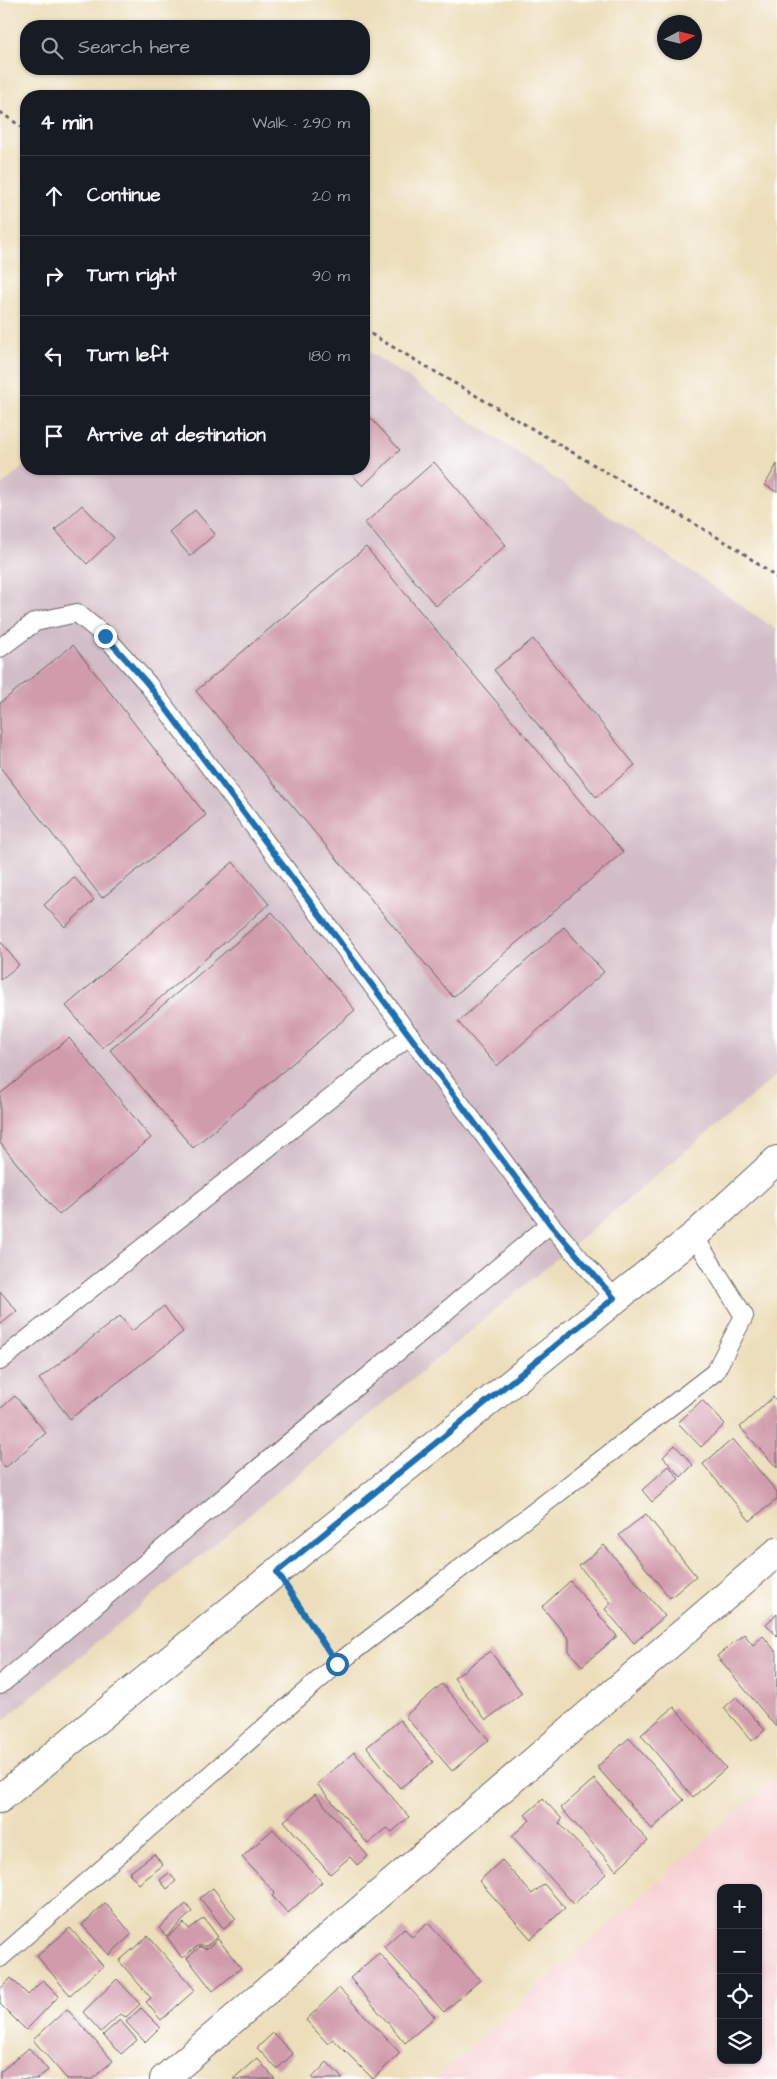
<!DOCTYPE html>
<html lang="en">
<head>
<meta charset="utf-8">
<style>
  body { margin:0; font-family:"Architects Daughter",sans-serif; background:#20242c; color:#f1f3f6 }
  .controls { position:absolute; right:15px; bottom:15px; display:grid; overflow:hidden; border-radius:10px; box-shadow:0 1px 4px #0004 }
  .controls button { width:45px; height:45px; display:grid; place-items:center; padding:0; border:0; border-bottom:1px solid #363941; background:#171b24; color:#f1f3f6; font:25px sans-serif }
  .compass { position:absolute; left:657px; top:15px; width:45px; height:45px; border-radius:50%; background:#171b24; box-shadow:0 1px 4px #0004; rotate:83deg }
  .stop { position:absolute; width:15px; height:15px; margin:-11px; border:4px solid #1f6fb2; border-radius:50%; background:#fff }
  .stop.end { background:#1f6fb2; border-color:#fff; box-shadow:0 1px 5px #0008 }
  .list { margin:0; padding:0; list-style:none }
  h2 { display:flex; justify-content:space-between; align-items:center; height:65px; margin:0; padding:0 20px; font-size:21px }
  h2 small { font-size:16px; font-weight:400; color:#9ea1a6 }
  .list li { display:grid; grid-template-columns:32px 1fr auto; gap:15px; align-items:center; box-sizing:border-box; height:80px; padding:0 20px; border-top:1px solid #363941 }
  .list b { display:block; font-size:19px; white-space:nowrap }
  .list em { font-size:16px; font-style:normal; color:#9ea1a6 }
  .icon { flex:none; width:28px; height:28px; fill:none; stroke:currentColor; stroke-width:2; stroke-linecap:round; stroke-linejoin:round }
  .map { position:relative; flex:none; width:777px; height:2079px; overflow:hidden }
  .search { position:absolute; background:#171b24; box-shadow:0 1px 4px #0004; left:20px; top:20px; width:350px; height:55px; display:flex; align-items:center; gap:12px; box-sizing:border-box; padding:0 18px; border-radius:20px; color:#9ea1a6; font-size:19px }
  .panel { position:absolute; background:#171b24; box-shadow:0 1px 4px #0004; left:20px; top:90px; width:350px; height:385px; border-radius:20px }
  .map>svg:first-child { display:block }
  .built { fill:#f7cfd1; fill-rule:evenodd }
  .industrial { fill:#d2bdc6 }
  .building { fill:#d09baa }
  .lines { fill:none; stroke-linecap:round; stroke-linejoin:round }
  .service-casing { stroke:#696467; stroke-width:20 }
  .minor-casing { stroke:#696467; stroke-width:30 }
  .secondary-casing { stroke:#696467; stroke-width:30 }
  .path { stroke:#696467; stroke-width:3; stroke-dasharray:4 4; stroke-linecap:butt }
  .service { stroke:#fff; stroke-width:18 }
  .minor { stroke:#fff; stroke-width:28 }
  .secondary { stroke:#fff; stroke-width:28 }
  .route { stroke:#1f6fb2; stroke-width:6 }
</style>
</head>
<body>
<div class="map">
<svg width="777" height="2079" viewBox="0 0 777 2079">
  <rect width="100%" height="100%" fill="#fff"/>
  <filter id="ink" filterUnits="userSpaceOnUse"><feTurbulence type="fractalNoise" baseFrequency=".02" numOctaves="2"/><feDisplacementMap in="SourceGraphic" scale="10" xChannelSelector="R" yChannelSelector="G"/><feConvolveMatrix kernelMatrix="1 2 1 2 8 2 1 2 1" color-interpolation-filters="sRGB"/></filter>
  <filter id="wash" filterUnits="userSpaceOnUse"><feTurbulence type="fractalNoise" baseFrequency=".0096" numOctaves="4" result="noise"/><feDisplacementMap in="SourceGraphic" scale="20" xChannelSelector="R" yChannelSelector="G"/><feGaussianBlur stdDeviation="1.12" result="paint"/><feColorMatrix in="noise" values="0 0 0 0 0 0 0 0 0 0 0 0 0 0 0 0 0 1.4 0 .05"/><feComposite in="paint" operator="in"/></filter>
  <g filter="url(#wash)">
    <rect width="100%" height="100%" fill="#ecdeba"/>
    <path class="built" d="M777,1776V2079H434ZM721,1888H758V2060H721Z"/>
    <path class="industrial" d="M364,348L777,630V1075L0,1723V487L26,464V469H364Z"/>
    <g id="blocks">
      <g class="building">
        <path d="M365,412L400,450L363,486L347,469H364Z"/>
        <path d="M434,462L506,545L436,606L365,523Z"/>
        <path d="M777,464V492L765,485Z"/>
        <path d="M82,505L114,538L87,564L55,530Z"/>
        <path d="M195,510L215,534L190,556L169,532Z"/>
        <path d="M366,547L623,852L453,997L196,691Z"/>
        <path d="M533,639L635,765L596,797L494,670Z"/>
        <path d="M73,645L206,815L102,898L0,767V703Z"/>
        <path d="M233,862L269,904L102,1048L66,1006Z"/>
        <path d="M74,877L94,900L65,927L44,905Z"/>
        <path d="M272,912L355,1010L193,1148L110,1050Z"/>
        <path d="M564,927L604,972L497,1066L458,1022Z"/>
        <path d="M0,941L19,965L0,980Z"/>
        <path d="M69,1038L151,1138L59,1215L0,1143V1094Z"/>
        <path d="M0,1291L17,1311L0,1325Z"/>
        <path d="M164,1306L183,1332L70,1419L39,1379L120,1316L132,1331Z"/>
        <path d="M15,1396L46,1433L5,1468L0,1461V1409Z"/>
        <path d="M773,1397L777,1401V1468L740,1427Z"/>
        <path d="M702,1400L725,1424L701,1447L678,1423Z"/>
        <path d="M733,1439L777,1492V1499L750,1521L703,1464Z"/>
        <path d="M675,1445L693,1465L681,1477L663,1457Z"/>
        <path d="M669,1466L679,1479L652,1502L642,1490Z"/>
        <path d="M646,1514L696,1576L670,1598L619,1535Z"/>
        <path d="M604,1545L665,1616L634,1643L605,1609L611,1603L579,1566Z"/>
        <path d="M570,1581L617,1636L582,1666L569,1651V1639L542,1607Z"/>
        <path d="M777,1614V1636L766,1624Z"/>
        <path d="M744,1634L753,1645L763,1636L777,1653L776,1727L717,1656Z"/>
        <path d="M490,1651L522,1693L486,1720L454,1678Z"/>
        <path d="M442,1684L489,1740L452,1771L405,1716Z"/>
        <path d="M736,1697L765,1730L752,1741L724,1708Z"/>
        <path d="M674,1707L726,1768L693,1797L641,1735Z"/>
        <path d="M400,1720L433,1762L400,1788L367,1747Z"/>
        <path d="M629,1738L684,1800L652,1829L597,1767Z"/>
        <path d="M354,1752L409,1817L392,1832L387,1828L368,1844L317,1784Z"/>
        <path d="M594,1779L648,1841L616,1870L561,1808Z"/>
        <path d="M315,1794L368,1856L357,1865L350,1857L330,1874L284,1821Z"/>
        <path d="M543,1799L562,1819L559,1823L606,1874L574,1904L512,1836L530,1820L525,1815Z"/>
        <path d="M273,1829L322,1882L288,1913L272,1896L275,1893L242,1857Z"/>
        <path d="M154,1854L163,1865L139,1884L129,1873Z"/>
        <path d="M502,1860L532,1894L544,1884L565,1908L531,1939L479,1881Z"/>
        <path d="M169,1873L176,1881L167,1889L160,1880Z"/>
        <path d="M213,1888L236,1919L224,1929L200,1898Z"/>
        <path d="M105,1903L132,1934L109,1955L82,1925Z"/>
        <path d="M186,1904L192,1912L166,1936L159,1928Z"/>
        <path d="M204,1918L218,1937L206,1946H198L182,1958L167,1937L184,1923L189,1929Z"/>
        <path d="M428,1923L480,1980L444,2012L384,1947L404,1928L412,1937Z"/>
        <path d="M70,1928L103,1966L70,1995L37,1956Z"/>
        <path d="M148,1936L195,1990L161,2020L146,2002L151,1998L119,1961Z"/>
        <path d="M218,1939L241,1968L213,1991L187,1958L200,1947L206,1949Z"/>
        <path d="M379,1953L435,2017L405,2043L350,1978Z"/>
        <path d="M11,1978L28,1995L43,1980L59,1996L26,2030L0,2004V1989Z"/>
        <path d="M117,1979L140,2004L126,2017L120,2014L101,2032L83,2012Z"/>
        <path d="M339,1988L400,2053L373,2079L333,2039L328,2044L306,2020Z"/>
        <path d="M141,2008L160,2027L145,2042L126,2022Z"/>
        <path d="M67,2009L113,2061L92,2079H67L33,2040Z"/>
        <path d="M120,2020L137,2040L121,2054L103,2035Z"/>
        <path d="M273,2033L293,2054L277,2069L257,2048Z"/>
        <path d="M29,2048L48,2070L37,2079H0V2072Z"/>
        <path d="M257,2058L275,2079H233Z"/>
        <path d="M327,2062L343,2079H313L312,2078Z"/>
      </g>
    </g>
  </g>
  <g filter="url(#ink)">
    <use href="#blocks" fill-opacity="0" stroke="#696467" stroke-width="1"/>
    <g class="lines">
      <g class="service-casing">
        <g id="service">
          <path d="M0,648L35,622L77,613L105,636L147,683L550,1224L614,1298"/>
          <path d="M0,1361L410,1035"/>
          <path d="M0,1685L550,1224"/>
          <path d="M0,1958L337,1664L715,1372L744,1316L694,1236"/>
        </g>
      </g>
      <g class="minor-casing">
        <path id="minor" d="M164,2079L777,1552"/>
      </g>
      <g class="secondary-casing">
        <path id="secondary" d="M0,1799L277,1572L694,1236L777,1160"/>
      </g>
      <g class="path">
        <path d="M0,112L26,130"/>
        <path d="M364,330L739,550L777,578"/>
        <path d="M292,1596L323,1643"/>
      </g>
      <use href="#service" class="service"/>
      <use href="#minor" class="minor"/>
      <use href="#secondary" class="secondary"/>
    </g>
  </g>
  <g class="lines" filter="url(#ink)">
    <path class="route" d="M105,636L147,683L550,1224L614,1298L277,1572L337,1664"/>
  </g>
</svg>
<div class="controls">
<button>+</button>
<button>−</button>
<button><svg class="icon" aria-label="locate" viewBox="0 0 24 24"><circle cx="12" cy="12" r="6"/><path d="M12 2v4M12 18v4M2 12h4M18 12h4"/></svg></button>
<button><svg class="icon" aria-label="layers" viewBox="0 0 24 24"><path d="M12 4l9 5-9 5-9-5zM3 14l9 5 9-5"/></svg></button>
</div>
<svg class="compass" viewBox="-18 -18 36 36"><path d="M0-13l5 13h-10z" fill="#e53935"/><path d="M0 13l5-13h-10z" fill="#9ea1a6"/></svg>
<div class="stop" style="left:337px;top:1664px"></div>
<div class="stop end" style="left:105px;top:636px"></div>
<div class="search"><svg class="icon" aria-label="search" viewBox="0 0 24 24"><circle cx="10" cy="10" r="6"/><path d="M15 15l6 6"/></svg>Search here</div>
<section class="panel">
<h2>4 min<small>Walk · 290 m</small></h2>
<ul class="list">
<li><svg class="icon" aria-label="ahead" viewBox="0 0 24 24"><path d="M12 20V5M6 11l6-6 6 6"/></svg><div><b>Continue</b></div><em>20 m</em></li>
<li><svg class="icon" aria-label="right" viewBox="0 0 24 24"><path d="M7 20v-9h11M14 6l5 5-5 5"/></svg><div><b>Turn right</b></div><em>90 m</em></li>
<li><svg class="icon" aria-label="left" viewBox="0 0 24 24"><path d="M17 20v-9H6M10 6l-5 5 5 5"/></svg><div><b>Turn left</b></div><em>180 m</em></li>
<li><svg class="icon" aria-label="arrive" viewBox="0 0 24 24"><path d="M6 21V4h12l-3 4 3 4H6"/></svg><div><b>Arrive at destination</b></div></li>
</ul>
</section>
</div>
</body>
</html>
